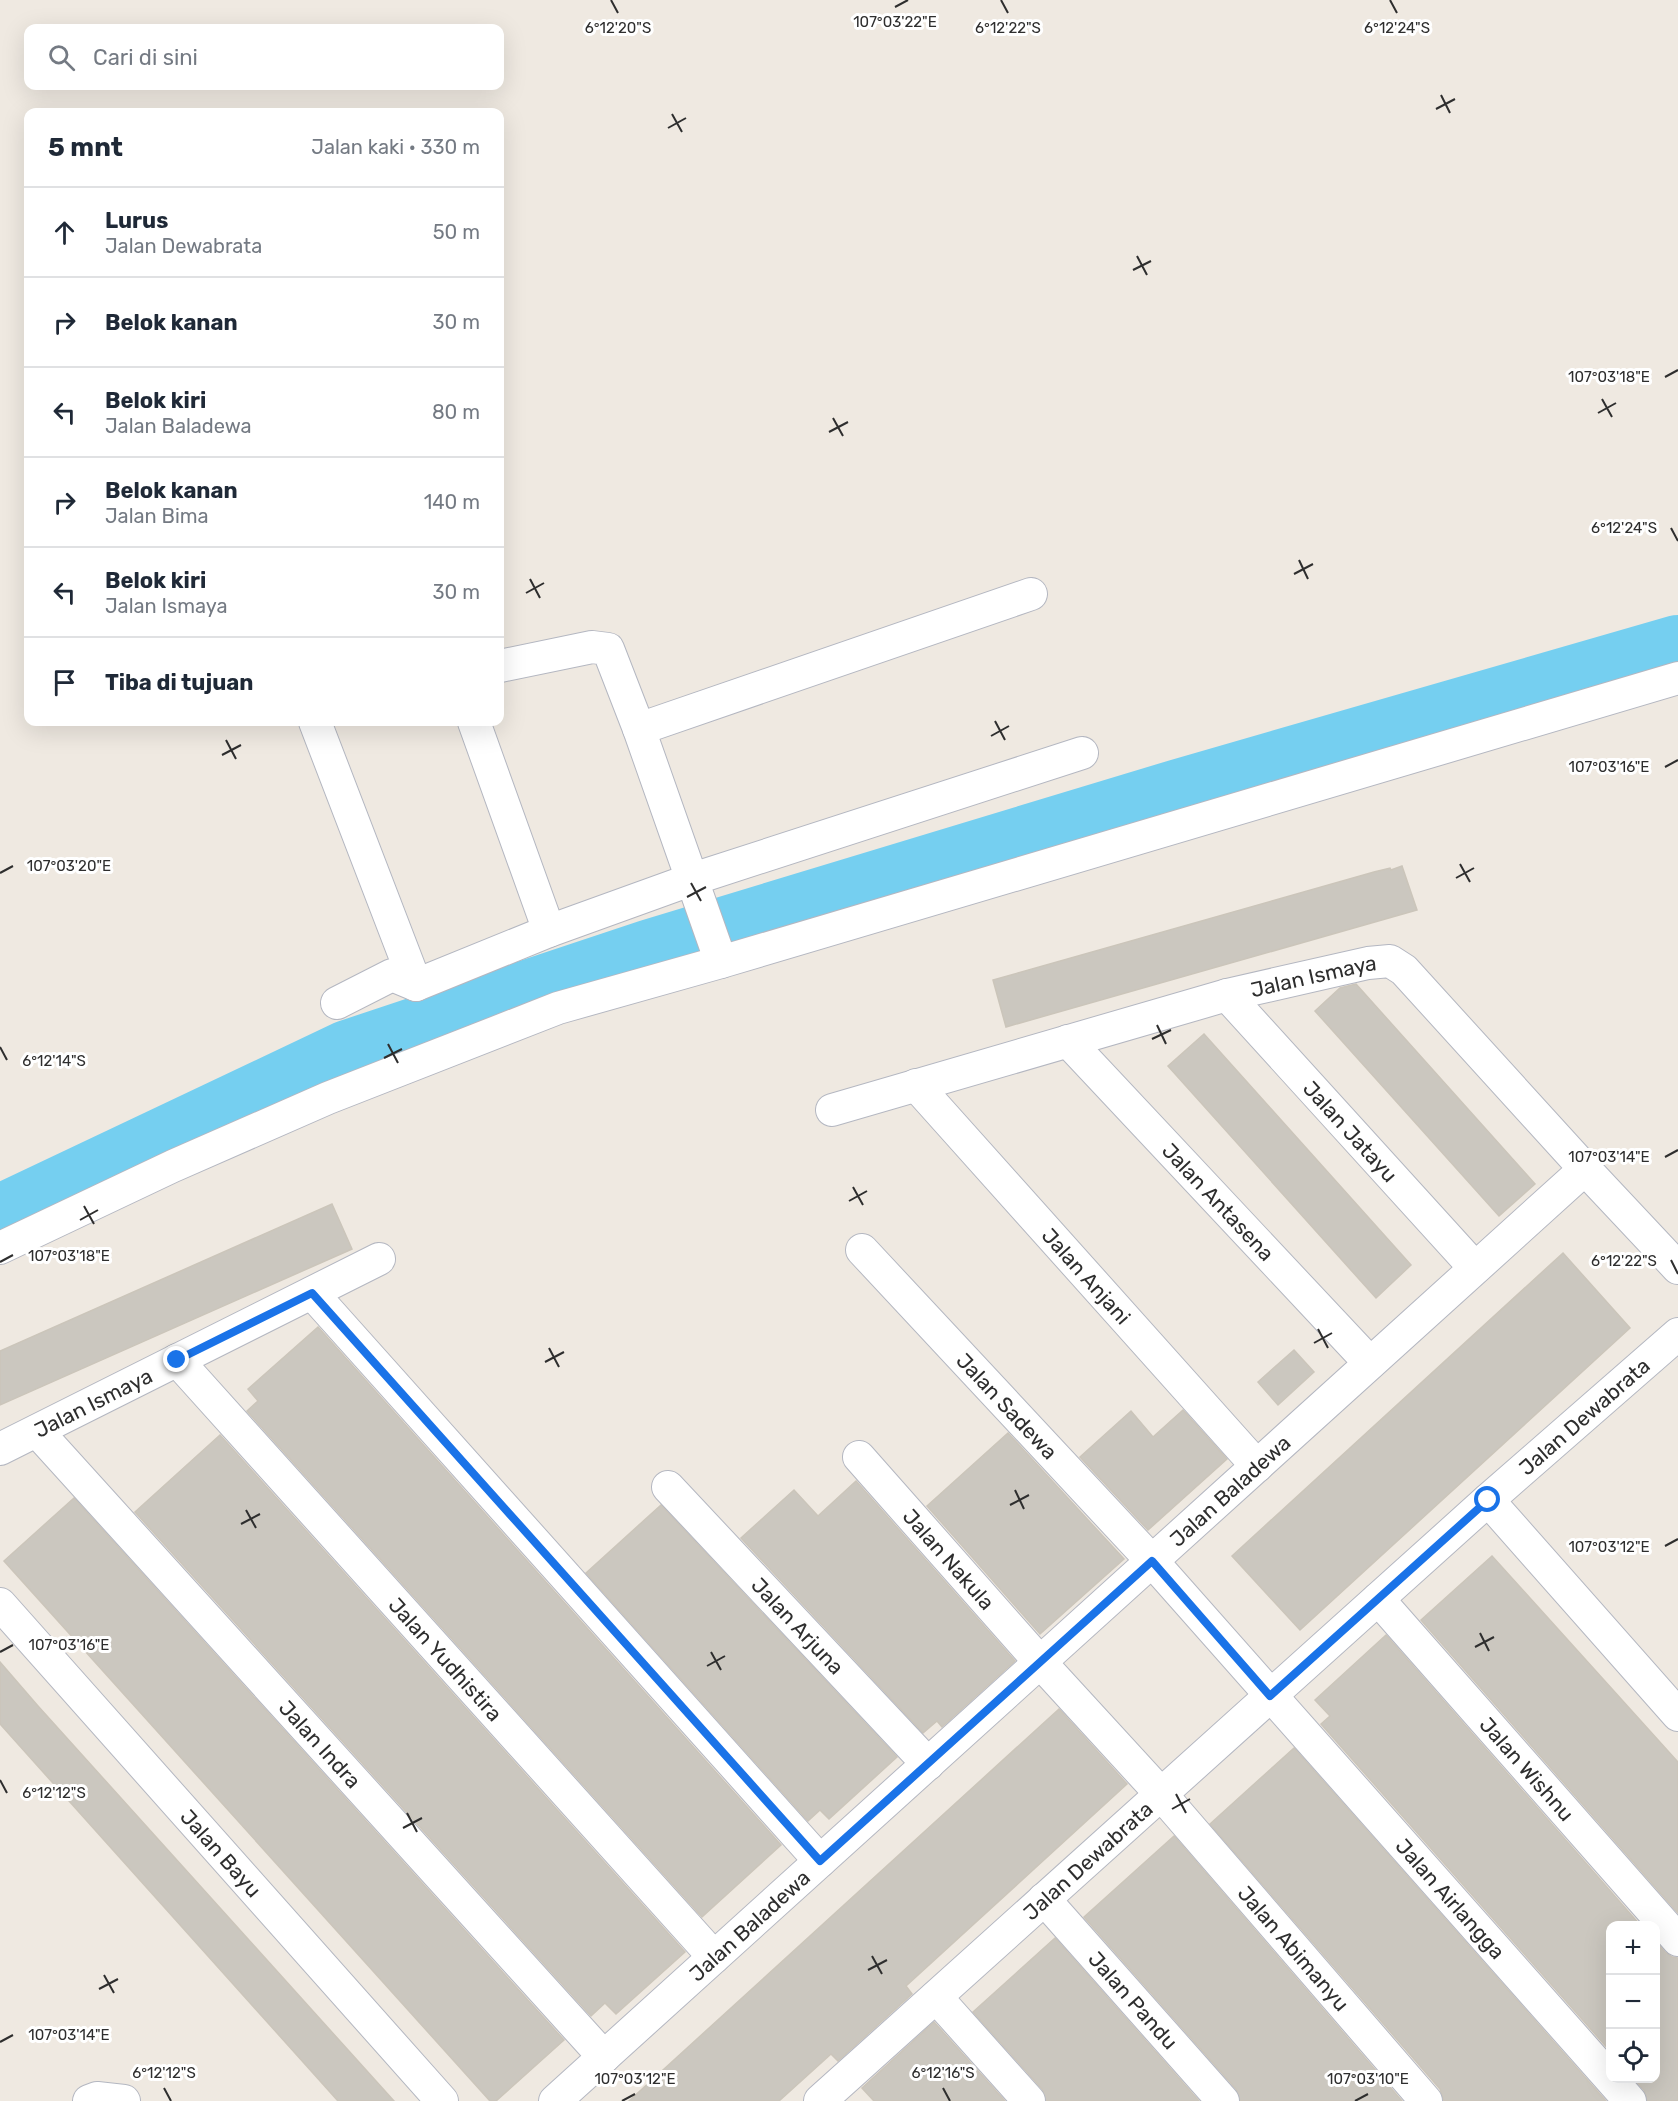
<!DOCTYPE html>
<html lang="id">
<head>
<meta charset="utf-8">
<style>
  body { margin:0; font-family:Rubik,sans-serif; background:#f2f2f3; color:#1f2937 }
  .controls { position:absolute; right:18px; bottom:18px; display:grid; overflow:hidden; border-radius:12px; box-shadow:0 6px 24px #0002 }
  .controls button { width:54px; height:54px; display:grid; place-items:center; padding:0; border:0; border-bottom:2px solid #e0e1e3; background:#fff; color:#1f2937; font:30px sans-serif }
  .stop { position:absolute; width:18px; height:18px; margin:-14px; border:4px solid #1a73e8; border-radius:50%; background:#fff }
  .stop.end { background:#1a73e8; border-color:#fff; box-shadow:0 2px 6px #0008 }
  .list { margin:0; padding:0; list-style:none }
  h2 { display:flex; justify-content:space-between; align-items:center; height:78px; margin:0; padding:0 24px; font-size:26px }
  h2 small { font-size:20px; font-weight:400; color:#747a83 }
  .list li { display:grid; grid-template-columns:39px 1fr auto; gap:18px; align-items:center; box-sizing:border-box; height:90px; padding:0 24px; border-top:2px solid #e0e1e3 }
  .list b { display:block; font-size:22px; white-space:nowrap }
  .list p { margin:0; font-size:20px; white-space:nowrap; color:#747a83 }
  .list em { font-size:20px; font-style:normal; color:#747a83 }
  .icon { flex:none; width:33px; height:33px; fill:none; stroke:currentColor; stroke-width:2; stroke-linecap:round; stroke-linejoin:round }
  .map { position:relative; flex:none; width:1678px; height:2101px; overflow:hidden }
  .search { position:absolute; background:#fff; box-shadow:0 6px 24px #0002; left:24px; top:24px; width:480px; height:66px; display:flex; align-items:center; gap:15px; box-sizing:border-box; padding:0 21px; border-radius:12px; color:#747a83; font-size:22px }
  .panel { position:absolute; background:#fff; box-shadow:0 6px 24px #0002; left:24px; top:108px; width:480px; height:618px; border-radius:12px }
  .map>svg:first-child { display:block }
  .green { fill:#b6e59e }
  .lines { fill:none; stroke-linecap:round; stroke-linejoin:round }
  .river { stroke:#75cff0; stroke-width:68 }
  .building { fill:#cbc7bf; stroke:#cbc5ba; stroke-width:1.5 }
  .minor-casing { stroke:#b4b7c1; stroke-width:34 }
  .minor { stroke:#fff; stroke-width:32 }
  .route { stroke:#1a73e8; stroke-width:8 }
  .ticks { fill:none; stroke:#2e2e2e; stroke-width:2 }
  .labels { text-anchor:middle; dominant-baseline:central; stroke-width:6; stroke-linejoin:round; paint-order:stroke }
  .street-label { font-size:21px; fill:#2e2e2e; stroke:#fff }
  .ticks-label { font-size:15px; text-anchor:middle; fill:#2e2e2e; stroke:#fff; stroke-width:6; stroke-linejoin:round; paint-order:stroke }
</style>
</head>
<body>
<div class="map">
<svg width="1678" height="2101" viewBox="0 0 1678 2101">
  <rect width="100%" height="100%" fill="#efe9e1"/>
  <path class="green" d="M1678,649V678L558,1008L0,1247V1219L348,1054L651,953L1096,819Z"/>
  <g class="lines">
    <path class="river" d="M0,1219L348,1054L651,953L1179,793L1678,649"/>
  </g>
  <g class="building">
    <path d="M1402,866L1417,910L1006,1027L993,980L1374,872L1390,868L1391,870Z"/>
    <path d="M1356,984L1535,1184L1499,1216L1315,1011L1340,988Z"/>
    <path d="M1204,1034L1411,1265L1376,1298L1168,1066Z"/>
    <path d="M332,1204L352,1249L0,1405V1351Z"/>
    <path d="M1563,1253L1630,1328L1300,1630L1232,1556Z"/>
    <path d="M318,1327L781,1845L702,1917L247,1411L258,1401L248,1389Z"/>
    <path d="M1294,1350L1314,1372L1278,1405L1258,1382Z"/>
    <path d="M1183,1410L1227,1459L1148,1530L1080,1457L1131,1411L1153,1437Z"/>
    <path d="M1008,1433L1124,1559L1040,1634L927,1506Z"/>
    <path d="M220,1435L685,1952L616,2014L605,2003L591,2016L135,1512Z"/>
    <path d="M856,1481L1015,1661L942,1727L937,1721L923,1733L741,1538L794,1490L818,1516Z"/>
    <path d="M74,1498L564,2040L496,2101H490L4,1561Z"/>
    <path d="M661,1505L897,1757L829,1819L820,1810L808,1821L586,1573Z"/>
    <path d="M1492,1556L1678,1762V1913L1421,1620Z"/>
    <path d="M1386,1635L1641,1926H1611V2052L1321,1724L1330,1716L1315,1700Z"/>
    <path d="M0,1662L38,1706L394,2101H338L0,1724Z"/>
    <path d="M1059,1709L1127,1784L906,1986L912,1994L838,2061L831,2054L779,2101H629Z"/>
    <path d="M1294,1748L1606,2101H1444L1440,2089L1210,1824Z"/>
    <path d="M1174,1836L1402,2101H1240L1236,2089L1084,1917Z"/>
    <path d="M1055,1938L1199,2101H1046L1042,2089L973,2012Z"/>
    <path d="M1656,1942L1665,1952L1672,1957L1678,1958V2101H1647L1644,2090L1634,2079H1656Z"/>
    <path d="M934,2022L1005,2101H874L862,2088Z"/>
  </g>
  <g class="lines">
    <g class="minor-casing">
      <g id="minor">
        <path d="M500,666L592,647L608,649L639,729L721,962"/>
        <path d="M315,722L416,985"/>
        <path d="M474,722L549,931"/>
        <path d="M639,729L1031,594"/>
        <path id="s1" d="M1227,995L1475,1268"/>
        <path d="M337,1003L392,975L416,985L549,931L693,879L1082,753"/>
        <path id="s2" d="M1068,1041L1370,1363"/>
        <path id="s3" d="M916,1085L1257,1466"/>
        <path id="s4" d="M832,1110L1227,995L1368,963L1390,961L1404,970L1585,1169L1678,1268"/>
        <path d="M0,1248L173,1166L328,1098L558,1008L721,962L1678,678"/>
        <path id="s5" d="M862,1250L1152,1561L1630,2101"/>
        <path d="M312,1293L820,1861"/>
        <path id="s6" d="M177,1360L714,1957"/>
        <path id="s7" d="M37,1431L604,2057"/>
        <path id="s8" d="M0,1449L379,1259"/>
        <path id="s9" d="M859,1457L1040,1662L1161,1794L1426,2101"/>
        <path id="s10" d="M668,1487L928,1764"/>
        <path d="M1488,1500L1678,1715"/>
        <path id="s11" d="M1378,1599L1678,1940"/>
        <path id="s12" d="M0,1604L442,2101"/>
        <path id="s13" d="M1044,1899L1223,2101"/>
        <path d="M936,1997L1029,2101"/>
        <path d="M89,2101L97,2098L124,2101"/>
        <path id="s14" d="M555,2101L1585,1169"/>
        <path id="s15" d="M820,2101L1488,1500L1678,1334"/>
      </g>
    </g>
    <use href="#minor" class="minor"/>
  </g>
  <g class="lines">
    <path class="route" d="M177,1360L312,1293L820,1861L1152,1561L1270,1696L1488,1500"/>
  </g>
  <path class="ticks" d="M611,0L618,13M1001,0L1008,13M1390,0L1397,13M895,7L908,0M1441,95L1450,113M1436,109L1455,99M672,114L682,132M668,128L686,118M1137,256L1147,275M1133,270L1151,261M1665,377L1678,370M1602,399L1612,417M1598,413L1616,403M833,418L843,436M829,432L848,422M1671,528L1678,541M1299,560L1308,579M1294,574L1313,564M530,579L540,598M526,593L544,583M995,721L1005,740M991,736L1009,726M226,740L236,759M222,755L241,745M1665,767L1678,760M1460,864L1470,882M0,873L13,866M1456,878L1474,868M691,883L701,901M687,897L706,887M1157,1025L1166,1044M1152,1039L1171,1030M388,1044L398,1063M0,1047L7,1060M384,1058L402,1049M1665,1157L1678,1150M853,1187L863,1205M849,1201L867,1191M84,1206L94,1224M80,1220L98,1210M1671,1260L1678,1274M0,1262L13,1255M1318,1329L1328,1348M1314,1343L1332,1333M549,1348L559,1367M545,1362L564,1352M1015,1490L1024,1509M1010,1505L1029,1495M246,1510L256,1528M241,1524L260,1514M1665,1546L1678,1539M1480,1633L1489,1651M1475,1647L1494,1637M0,1652L13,1645M711,1652L721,1670M707,1666L725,1656M0,1780L7,1793M1176,1794L1186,1813M1172,1809L1190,1799M407,1813L417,1832M403,1828L422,1818M872,1956L882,1974M868,1970L887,1960M104,1975L114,1993M99,1989L118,1979M0,2042L13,2035M164,2088L171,2101M943,2088L950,2101M622,2101L635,2094M1355,2101L1368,2094"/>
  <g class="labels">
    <g class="street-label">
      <text stroke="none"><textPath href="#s4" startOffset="500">Jalan Ismaya</textPath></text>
      <text stroke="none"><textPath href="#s1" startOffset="184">Jalan Jatayu</textPath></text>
      <text stroke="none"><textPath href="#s2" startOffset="220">Jalan Antasena</textPath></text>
      <text stroke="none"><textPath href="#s3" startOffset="256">Jalan Anjani</textPath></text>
      <text stroke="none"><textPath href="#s8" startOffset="104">Jalan Ismaya</textPath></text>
      <text stroke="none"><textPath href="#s5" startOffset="213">Jalan Sadewa</textPath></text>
      <text stroke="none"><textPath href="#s15" startOffset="1026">Jalan Dewabrata</textPath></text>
      <text stroke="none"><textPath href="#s14" startOffset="910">Jalan Baladewa</textPath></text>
      <text stroke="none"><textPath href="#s9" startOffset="136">Jalan Nakula</textPath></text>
      <text stroke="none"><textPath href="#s10" startOffset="190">Jalan Arjuna</textPath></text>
      <text stroke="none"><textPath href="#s6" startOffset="402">Jalan Yudhistira</textPath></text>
      <text stroke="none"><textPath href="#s7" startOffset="422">Jalan Indra</textPath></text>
      <text stroke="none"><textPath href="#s11" startOffset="226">Jalan Wishnu</textPath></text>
      <text stroke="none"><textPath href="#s12" startOffset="333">Jalan Bayu</textPath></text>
      <text stroke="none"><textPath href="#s15" startOffset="360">Jalan Dewabrata</textPath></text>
      <text stroke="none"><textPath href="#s5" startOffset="876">Jalan Airlangga</textPath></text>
      <text stroke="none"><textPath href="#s14" startOffset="262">Jalan Baladewa</textPath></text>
      <text stroke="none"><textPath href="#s9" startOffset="656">Jalan Abimanyu</textPath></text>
      <text stroke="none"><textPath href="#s13" startOffset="135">Jalan Pandu</textPath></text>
    </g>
  </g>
  <g class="ticks-label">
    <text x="895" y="27">107°03'22"E</text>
    <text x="618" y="33">6°12'20"S</text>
    <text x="1008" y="33">6°12'22"S</text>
    <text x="1397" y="33">6°12'24"S</text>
    <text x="1609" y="382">107°03'18"E</text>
    <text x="1624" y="533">6°12'24"S</text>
    <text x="1609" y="772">107°03'16"E</text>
    <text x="69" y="871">107°03'20"E</text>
    <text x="54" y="1066">6°12'14"S</text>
    <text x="1609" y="1162">107°03'14"E</text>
    <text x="69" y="1261">107°03'18"E</text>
    <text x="1624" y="1266">6°12'22"S</text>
    <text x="1609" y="1552">107°03'12"E</text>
    <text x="69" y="1650">107°03'16"E</text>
    <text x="54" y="1798">6°12'12"S</text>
    <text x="69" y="2040">107°03'14"E</text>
    <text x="164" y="2078">6°12'12"S</text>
    <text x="943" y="2078">6°12'16"S</text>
    <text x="635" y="2084">107°03'12"E</text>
    <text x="1368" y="2084">107°03'10"E</text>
  </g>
</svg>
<div class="controls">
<button>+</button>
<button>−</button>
<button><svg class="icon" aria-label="locate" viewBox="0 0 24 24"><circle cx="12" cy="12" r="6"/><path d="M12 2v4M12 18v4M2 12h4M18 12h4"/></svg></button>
</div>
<div class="stop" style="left:1488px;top:1500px"></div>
<div class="stop end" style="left:177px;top:1360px"></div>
<div class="search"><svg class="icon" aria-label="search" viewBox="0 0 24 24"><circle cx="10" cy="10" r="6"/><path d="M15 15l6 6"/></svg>Cari di sini</div>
<section class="panel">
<h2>5 mnt<small>Jalan kaki · 330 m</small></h2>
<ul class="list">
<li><svg class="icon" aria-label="ahead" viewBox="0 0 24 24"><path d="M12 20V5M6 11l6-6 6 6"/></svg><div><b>Lurus</b><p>Jalan Dewabrata</p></div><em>50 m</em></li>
<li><svg class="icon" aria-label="right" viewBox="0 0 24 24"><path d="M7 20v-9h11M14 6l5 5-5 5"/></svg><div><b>Belok kanan</b></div><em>30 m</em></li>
<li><svg class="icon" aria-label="left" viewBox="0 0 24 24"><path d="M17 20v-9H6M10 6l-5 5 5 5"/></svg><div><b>Belok kiri</b><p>Jalan Baladewa</p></div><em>80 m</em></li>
<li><svg class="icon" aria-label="right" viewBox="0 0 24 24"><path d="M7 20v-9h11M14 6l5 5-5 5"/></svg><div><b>Belok kanan</b><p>Jalan Bima</p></div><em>140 m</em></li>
<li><svg class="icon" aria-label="left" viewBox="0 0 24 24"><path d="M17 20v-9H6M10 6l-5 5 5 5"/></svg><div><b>Belok kiri</b><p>Jalan Ismaya</p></div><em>30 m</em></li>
<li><svg class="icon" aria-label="arrive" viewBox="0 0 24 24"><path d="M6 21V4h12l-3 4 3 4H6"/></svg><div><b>Tiba di tujuan</b></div></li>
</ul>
</section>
</div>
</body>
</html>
